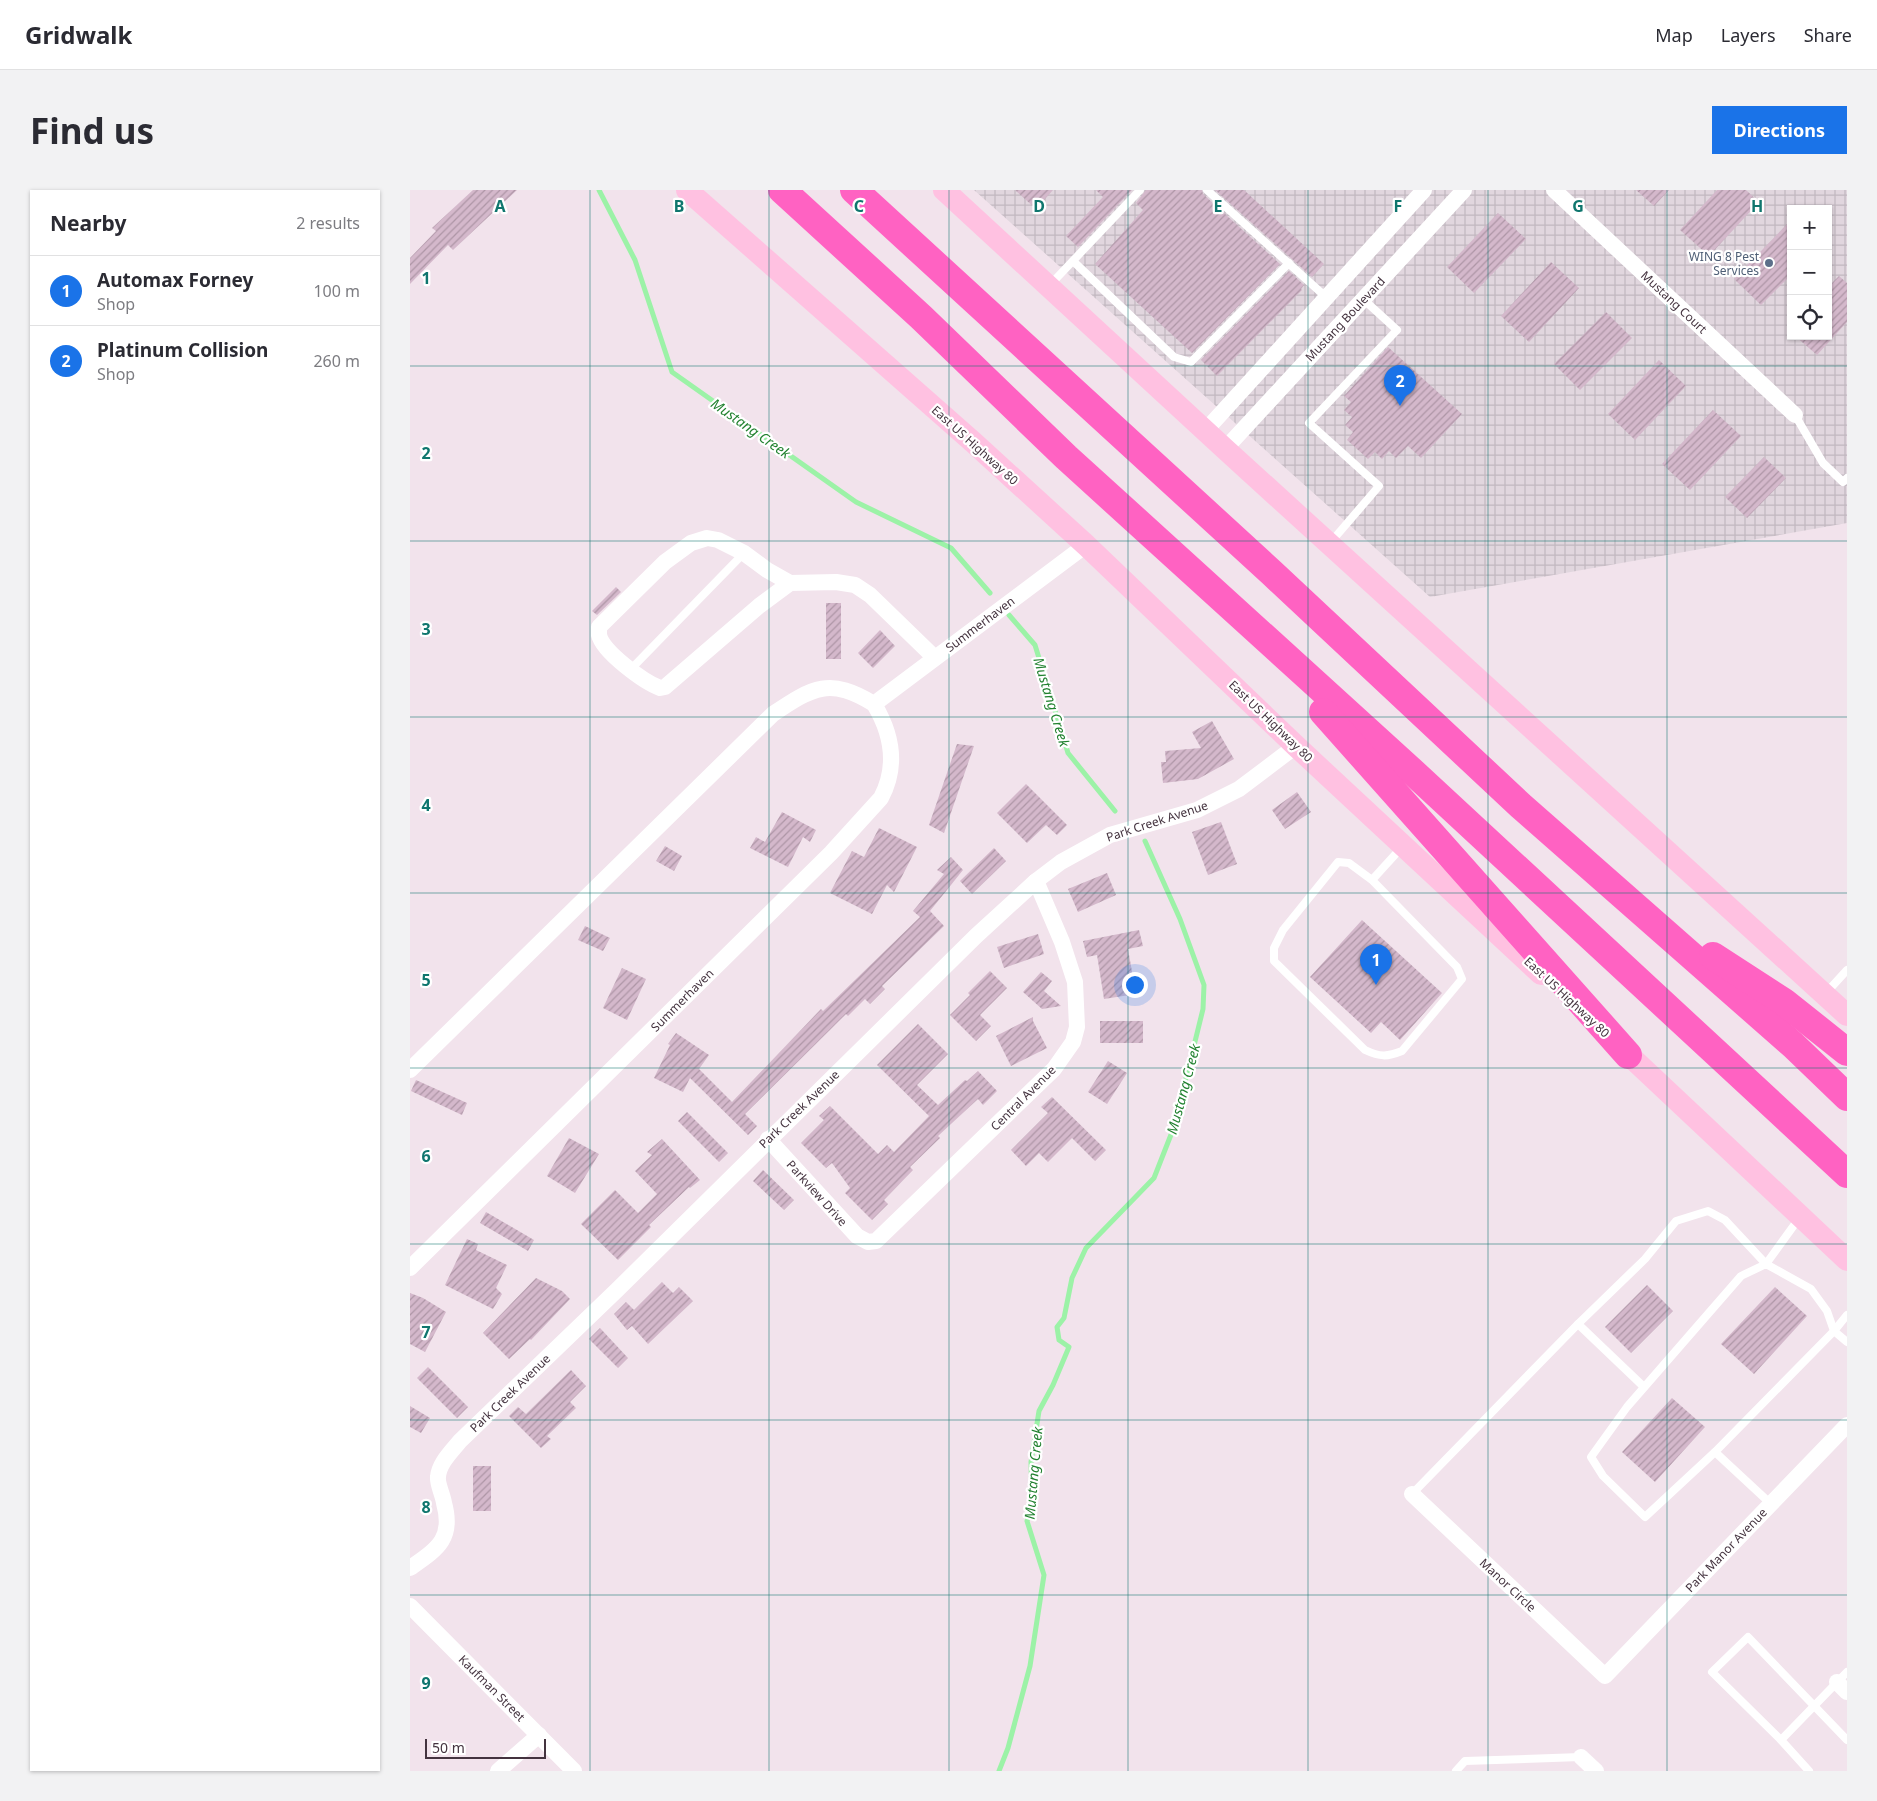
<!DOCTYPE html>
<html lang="en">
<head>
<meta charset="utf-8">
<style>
  body { margin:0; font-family:"Noto Sans",sans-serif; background:#f2f2f3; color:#2b2b33 }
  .controls { position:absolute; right:15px; top:15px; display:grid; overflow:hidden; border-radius:0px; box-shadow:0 1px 4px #0004 }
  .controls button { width:45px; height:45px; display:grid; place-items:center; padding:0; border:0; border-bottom:1px solid #e1e1e2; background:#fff; color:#2b2b33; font:25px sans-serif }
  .scale { position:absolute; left:15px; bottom:12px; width:121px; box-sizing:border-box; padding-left:5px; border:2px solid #44333f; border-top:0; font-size:14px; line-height:18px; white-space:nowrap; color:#44333f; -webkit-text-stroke:4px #fff; paint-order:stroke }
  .you { position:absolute; left:724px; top:794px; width:18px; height:18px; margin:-12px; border:4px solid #fff; border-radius:50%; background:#1a73e8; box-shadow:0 0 0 8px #1a73e833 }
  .badge { display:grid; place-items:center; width:32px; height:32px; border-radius:50%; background:#1a73e8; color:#fff; font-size:16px; font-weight:700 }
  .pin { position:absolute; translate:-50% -41px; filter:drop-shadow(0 1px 2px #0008) }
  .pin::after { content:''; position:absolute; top:26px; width:18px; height:15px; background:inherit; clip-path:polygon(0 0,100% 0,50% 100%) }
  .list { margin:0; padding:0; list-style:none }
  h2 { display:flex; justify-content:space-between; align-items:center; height:65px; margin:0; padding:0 20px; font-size:21px }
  h2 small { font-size:16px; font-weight:400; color:#7c7c81 }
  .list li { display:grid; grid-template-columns:32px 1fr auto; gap:15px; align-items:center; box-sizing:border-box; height:70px; padding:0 20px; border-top:1px solid #e1e1e2 }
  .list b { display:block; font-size:19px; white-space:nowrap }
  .list p { margin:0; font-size:16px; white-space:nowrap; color:#7c7c81 }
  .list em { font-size:16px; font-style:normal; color:#7c7c81 }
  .icon { flex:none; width:28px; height:28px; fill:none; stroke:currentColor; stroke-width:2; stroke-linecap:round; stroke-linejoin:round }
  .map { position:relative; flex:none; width:1437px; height:1581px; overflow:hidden; border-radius:0px }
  header { display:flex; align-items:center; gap:30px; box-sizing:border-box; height:70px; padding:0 25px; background:#fff; border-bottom:1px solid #e1e1e2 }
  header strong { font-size:24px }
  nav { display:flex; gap:28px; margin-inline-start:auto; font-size:18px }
  .intro { display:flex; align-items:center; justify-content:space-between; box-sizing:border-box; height:120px; padding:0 30px }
  h1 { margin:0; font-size:35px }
  .button { padding:12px 22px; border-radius:0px; background:#1a73e8; color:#fff; font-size:18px; font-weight:700 }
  main { display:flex; gap:30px; padding:0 30px }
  aside { flex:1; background:#fff; border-radius:0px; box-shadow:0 1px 4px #0004 }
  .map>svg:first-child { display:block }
  .industrial { fill:url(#industrial-grid); fill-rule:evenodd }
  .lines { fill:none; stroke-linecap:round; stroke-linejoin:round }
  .stream { stroke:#9cf2a7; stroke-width:5 }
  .building { fill:url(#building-hatch) }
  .lane { stroke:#fff; stroke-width:8 }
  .street { stroke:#fff; stroke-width:16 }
  .secondary { stroke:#ffc1e1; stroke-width:22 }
  .highway { stroke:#ff62c2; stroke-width:28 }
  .grid { fill:none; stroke:#0f766e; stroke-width:1; stroke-opacity:0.55 }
  .service-dot { fill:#5c6f8a; stroke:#fff; stroke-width:2 }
  .labels { text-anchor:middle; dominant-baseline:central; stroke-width:4.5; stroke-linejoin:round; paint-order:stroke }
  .service-label { font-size:12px; fill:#4e5e75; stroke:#fff; text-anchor:end }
  .street-label { font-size:12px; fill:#44333f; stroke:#fff }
  .water-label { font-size:14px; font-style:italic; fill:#228230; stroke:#fff }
  .grid-label { font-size:16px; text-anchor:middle; font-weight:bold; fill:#0f766e; stroke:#fff; stroke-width:4.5; stroke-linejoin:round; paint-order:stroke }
</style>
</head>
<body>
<header>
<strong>Gridwalk</strong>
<nav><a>Map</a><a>Layers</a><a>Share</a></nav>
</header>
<div class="intro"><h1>Find us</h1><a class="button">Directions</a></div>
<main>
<aside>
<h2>Nearby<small>2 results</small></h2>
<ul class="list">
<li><span class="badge">1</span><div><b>Automax Forney</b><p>Shop</p></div><em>100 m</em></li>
<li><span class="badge">2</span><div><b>Platinum Collision</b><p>Shop</p></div><em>260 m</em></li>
</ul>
</aside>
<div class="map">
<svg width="1437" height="1581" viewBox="0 0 1437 1581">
  <defs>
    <pattern id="industrial-grid" width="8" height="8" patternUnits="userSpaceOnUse" patternTransform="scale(1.25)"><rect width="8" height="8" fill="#e1d6de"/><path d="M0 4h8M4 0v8" fill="none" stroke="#c2b8c0"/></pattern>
    <pattern id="building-hatch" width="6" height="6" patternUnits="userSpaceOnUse" patternTransform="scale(1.25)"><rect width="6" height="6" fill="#d4b8cb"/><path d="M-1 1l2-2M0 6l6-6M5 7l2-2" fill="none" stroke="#ae96a6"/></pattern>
  </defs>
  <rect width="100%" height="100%" fill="#f2e3ec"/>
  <path class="industrial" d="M564,0H1437V333L1020,407ZM1381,19H1418V146H1381Z"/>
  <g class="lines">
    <g class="stream">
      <path d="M189,0L225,70L262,182L446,312L541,358L580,403"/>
      <path d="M599,425L625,455L658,563L705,621"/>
      <path d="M589,1581L598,1558L620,1476L634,1385L617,1331L622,1314L621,1272L629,1221L643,1195L659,1157L649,1150L647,1137L654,1128L662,1088L676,1058L744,988L764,937L793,819L794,795L770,729L735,651"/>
    </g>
  </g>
  <g class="building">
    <path d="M63,0H107L43,60L38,55L0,94V68L26,41L22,38Z"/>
    <path d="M605,0H643L626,19Z"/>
    <path d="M686,0H722L668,57L656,46L693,7Z"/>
    <path d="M736,0H792L793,4L870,74L782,163L685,74L733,20L726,13Z"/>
    <path d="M805,0H834L914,74L902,87Z"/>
    <path d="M1226,0H1259L1244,16Z"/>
    <path d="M1307,0H1336L1349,12L1299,66L1270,40Z"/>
    <path d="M1088,23L1116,49L1064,103L1037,77Z"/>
    <path d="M1381,30V85L1351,115L1324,89Z"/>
    <path d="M1141,72L1169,98L1119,152L1091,126Z"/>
    <path d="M879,81L894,95L891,99L892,100L807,186L791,170Z"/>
    <path d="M1429,86L1437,93V132L1407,165L1385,146H1418V97Z"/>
    <path d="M1196,122L1222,148L1170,200L1144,174Z"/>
    <path d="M978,157L1052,224L1011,268L998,256L986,268L979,261L972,269L965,262L958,269L937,250L943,242L935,235L942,227L934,220L941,212L934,206Z"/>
    <path d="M1249,170L1276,196L1225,250L1198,224Z"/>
    <path d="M1303,220L1331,246L1280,300L1252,274Z"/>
    <path d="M1354,267L1376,288L1337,328L1315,307Z"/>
    <path d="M206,397L211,402L187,425L182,421Z"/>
    <rect x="416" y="413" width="15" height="56"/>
    <path d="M470,440L485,456L463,478L448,463Z"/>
    <path d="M802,531L824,569L788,589L753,593L751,572H756L755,561L791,558L782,542Z"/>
    <path d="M547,554L564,556L534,643L519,635Z"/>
    <path d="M616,594L657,635L647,645L636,635L617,653L587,623Z"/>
    <path d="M887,602L901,622L875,639L862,620Z"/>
    <path d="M372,622L406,640L400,652L393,647L378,677L340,658L346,647L355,652Z"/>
    <path d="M811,632L827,674L798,685L782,642Z"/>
    <path d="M469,638L507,657L484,702L477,695L462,724L420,703L442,661L454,667Z"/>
    <path d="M255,656L272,666L264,681L246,671Z"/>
    <path d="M584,658L596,671L562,704L550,691Z"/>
    <path d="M541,667L553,680L520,721L534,736L472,796L475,799L460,814L455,809L438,826L436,824L335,924L347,936L338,945L280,888L273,902L244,888L260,855L258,854L266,843L299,865L289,879L322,912L411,819L413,821L510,727L503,721L534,684L527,680Z"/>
    <path d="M697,683L706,705L668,722L658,699Z"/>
    <path d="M952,730L1032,803L990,850L971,832L961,843L900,787Z"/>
    <path d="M175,736L200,748L193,761L168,750Z"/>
    <path d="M729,740L733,756L718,759L726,804L694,809L687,765L677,767L673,751Z"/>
    <path d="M628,744L634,764L594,778L587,757Z"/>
    <path d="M212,778L236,789L217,830L193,818Z"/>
    <path d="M580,781L597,798L570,825L581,836L566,851L540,825L560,805L558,803Z"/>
    <path d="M631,782L642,791L634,801L651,816L632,819L613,802Z"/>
    <path d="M623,827V831L637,858L601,876L586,846Z"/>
    <rect x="690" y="831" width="43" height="22"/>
    <path d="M508,834L538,864L507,895L528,915L555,890L557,891L568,881L587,901L573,915L568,909L528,946L530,948L500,977L503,980L474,1010L478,1014L462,1030L435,1003L440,998L422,973L416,978L391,953L414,930L409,926L420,916L468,964L477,955L484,962L519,926L467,875Z"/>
    <path d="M698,871L717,883L697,914L678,902Z"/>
    <path d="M6,890L57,913L52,925L1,901Z"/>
    <path d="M642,907L696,960L685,971L662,948L638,972L629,963L616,976L601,960L638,923L631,917Z"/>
    <path d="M277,922L318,963L309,972L268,931Z"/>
    <path d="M159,948L189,964L165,1003L137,986Z"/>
    <path d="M252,949L290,990L280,998L279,997L239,1035L241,1037L208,1070L171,1034L205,1000L228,1023L247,1004L225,981L242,965L237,962Z"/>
    <path d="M353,980L384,1010L374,1020L343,991Z"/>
    <path d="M76,1022L124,1050L118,1061L70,1033Z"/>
    <path d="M57,1049L68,1054L66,1060L97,1075L86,1098L92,1104L83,1119L35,1095Z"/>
    <path d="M126,1088L152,1101L160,1109L121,1150L120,1149L99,1169L73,1143Z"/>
    <path d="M252,1092L263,1103L269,1097L283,1111L238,1154L222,1136L217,1140L204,1124L216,1112L224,1120Z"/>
    <path d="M1237,1095L1263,1121L1221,1163L1195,1137Z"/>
    <path d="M1365,1097L1397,1126L1344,1184L1311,1154Z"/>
    <path d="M0,1103L13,1108L36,1122L15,1162L0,1154Z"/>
    <path d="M190,1138L218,1168L208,1178L179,1149Z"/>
    <path d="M18,1177L58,1217L47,1228L7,1188Z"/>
    <path d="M161,1180L176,1196L160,1212L166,1218L137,1246L141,1249L131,1258L99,1226L108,1217L116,1224Z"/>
    <path d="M1262,1208L1295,1237L1245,1292L1212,1262Z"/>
    <path d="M0,1216L20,1228L11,1243L0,1237Z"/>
    <rect x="63" y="1276" width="18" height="45"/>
  </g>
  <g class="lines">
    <g class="lane">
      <path d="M797,0L916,107"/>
      <path d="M663,71L764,167L781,172L879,73"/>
      <path d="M640,95L730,0"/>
      <path d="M1385,225L1413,273L1433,292L1437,288"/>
      <path d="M921,352L969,296L899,233L987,140L953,109"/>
      <path d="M221,479L334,363"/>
      <path d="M962,690L1047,777L1052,789L992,861C977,867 970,867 955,860L864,771V758L873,740L928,672L939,673L962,690L992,657"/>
      <path d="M1416,803L1437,780"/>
      <path d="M1356,1074L1401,1099L1417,1121L1424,1141L1305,1262L1235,1327L1193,1286L1181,1267L1217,1217L1331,1086Z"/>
      <path d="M1437,1125L1424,1141L1437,1152"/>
      <path d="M1168,1134L1234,1197"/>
      <path d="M1305,1262L1361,1314"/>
      <path d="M1002,1304L1168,1134L1235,1069L1266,1031L1298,1021L1315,1030L1356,1074L1390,1027"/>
      <path d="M1371,1550L1302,1482L1338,1447L1437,1550"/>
      <path d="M1046,1581L1055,1571L1171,1567"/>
      <path d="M1399,1581L1371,1550L1437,1482"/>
    </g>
    <g class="street">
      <path d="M1144,0L1385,225"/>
      <path d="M796,240L1014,0"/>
      <path d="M815,259L1054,0"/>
      <path d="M380,393L357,380L334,363L308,350L297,348L281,353L255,372L189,437C189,440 189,442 189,445C193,462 234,492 250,498L255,497L349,416L380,393L426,392L445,395L460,405L525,468"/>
      <path d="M0,880L363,524C403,497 420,487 464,514L676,355"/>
      <path d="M358,949L447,1046L458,1052L466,1051L644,879L663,852L667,837L665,792L652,752L626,691"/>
      <path d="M0,1078L421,663L471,608C488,576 482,544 464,514"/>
      <path d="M1002,1304L1195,1486L1437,1235"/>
      <path d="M0,1378C27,1359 44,1349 34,1313C33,1305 27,1294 28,1287C29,1273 42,1261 50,1251L207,1100L566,746L626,691L651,672L700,645L787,620L829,599L886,556"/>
      <path d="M0,1416L164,1581"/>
      <path d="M1427,1492L1437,1502"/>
      <path d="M1171,1567L1186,1581"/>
      <path d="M88,1581L129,1545"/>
    </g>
    <g class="secondary">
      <path d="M277,0L563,252L676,355L886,556L1131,784"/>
      <path d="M534,0L815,259L1437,825"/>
      <path d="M1206,853L1437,1070"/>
    </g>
    <g class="highway">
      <path d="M372,0L511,127L656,267L1004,583L1437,984"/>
      <path d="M444,0L862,383L1111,616L1383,855L1437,907"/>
      <path d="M913,522L1218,865"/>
      <path d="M1303,766L1374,812L1437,862"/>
    </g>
  </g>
  <path class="grid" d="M180,0V1581M359,0V1581M539,0V1581M718,0V1581M898,0V1581M1078,0V1581M1257,0V1581M0,176H1437M0,351H1437M0,527H1437M0,703H1437M0,878H1437M0,1054H1437M0,1230H1437M0,1405H1437"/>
  <circle class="service-dot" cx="1359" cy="73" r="5"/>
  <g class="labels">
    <g class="service-label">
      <text x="1349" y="66">WING 8 Pest<tspan x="1349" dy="14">Services</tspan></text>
    </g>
    <g class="street-label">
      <text transform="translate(1264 112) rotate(43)">Mustang Court</text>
      <text transform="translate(935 129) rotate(-47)">Mustang Boulevard</text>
      <text transform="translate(565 255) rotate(42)">East US Highway 80</text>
      <text transform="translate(570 434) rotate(-37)">Summerhaven</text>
      <text transform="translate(861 531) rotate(44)">East US Highway 80</text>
      <text transform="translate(747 631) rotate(-18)">Park Creek Avenue</text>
      <text transform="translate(1157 807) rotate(43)">East US Highway 80</text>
      <text transform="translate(272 810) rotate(-45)">Summerhaven</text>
      <text transform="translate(613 908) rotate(-45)">Central Avenue</text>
      <text transform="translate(389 919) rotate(-44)">Park Creek Avenue</text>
      <text transform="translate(407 1003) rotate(48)">Parkview Drive</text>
      <text transform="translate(100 1203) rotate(-44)">Park Creek Avenue</text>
      <text transform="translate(1316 1360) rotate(-46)">Park Manor Avenue</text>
      <text transform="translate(1098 1395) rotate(43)">Manor Circle</text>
      <text transform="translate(82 1498) rotate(45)">Kaufman Street</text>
    </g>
    <g class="water-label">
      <text transform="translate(341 238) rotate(35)">Mustang Creek</text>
      <text transform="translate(642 512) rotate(73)">Mustang Creek</text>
      <text transform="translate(773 899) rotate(-75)">Mustang Creek</text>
      <text transform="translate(623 1283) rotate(-85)">Mustang Creek</text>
    </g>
  </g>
  <g class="grid-label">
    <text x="90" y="22">A</text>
    <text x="269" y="22">B</text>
    <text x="449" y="22">C</text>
    <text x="629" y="22">D</text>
    <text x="808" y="22">E</text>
    <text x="988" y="22">F</text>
    <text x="1168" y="22">G</text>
    <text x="1347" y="22">H</text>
    <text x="16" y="94">1</text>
    <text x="16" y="269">2</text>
    <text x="16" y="445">3</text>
    <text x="16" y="621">4</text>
    <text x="16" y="796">5</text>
    <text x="16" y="972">6</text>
    <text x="16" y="1148">7</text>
    <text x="16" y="1323">8</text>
    <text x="16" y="1499">9</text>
  </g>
</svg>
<div class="controls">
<button>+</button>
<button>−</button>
<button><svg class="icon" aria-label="locate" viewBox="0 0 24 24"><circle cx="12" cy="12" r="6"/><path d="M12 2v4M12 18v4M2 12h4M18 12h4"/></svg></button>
</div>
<div class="scale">50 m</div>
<div class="you"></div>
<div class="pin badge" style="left:966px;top:795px">1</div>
<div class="pin badge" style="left:990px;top:216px">2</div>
</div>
</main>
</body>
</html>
